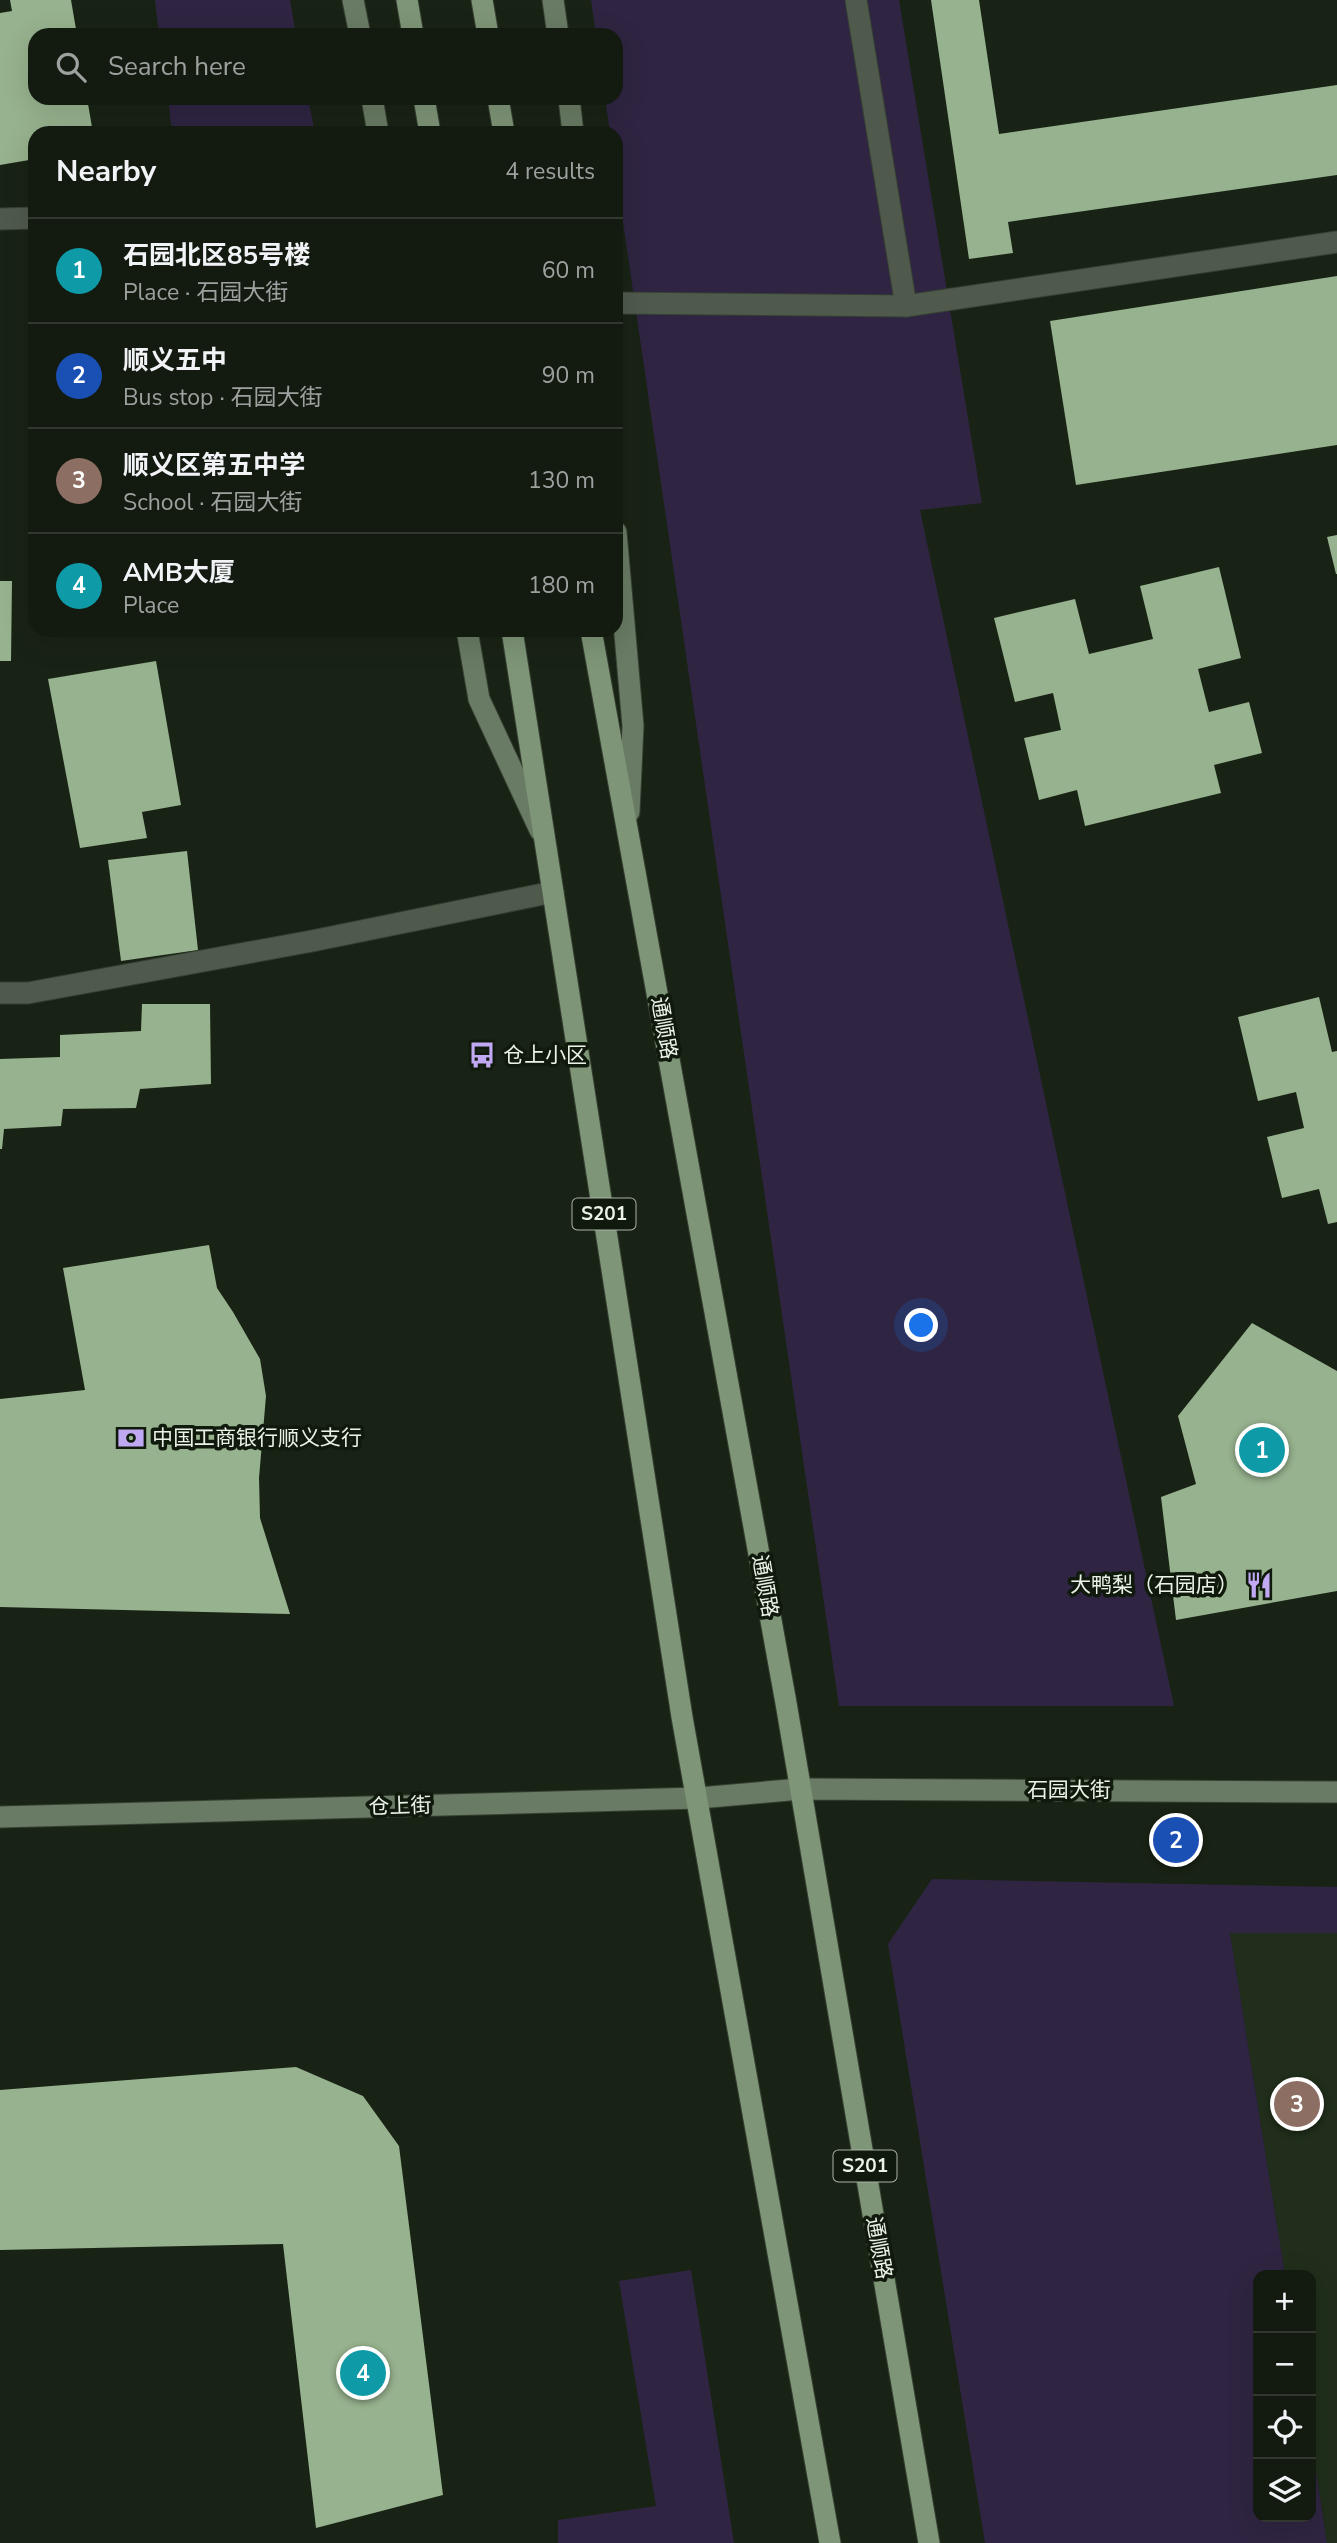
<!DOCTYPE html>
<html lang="en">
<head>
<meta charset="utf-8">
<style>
  body { margin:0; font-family:"Nunito Sans","Noto Sans SC",sans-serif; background:#1c2319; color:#f1f3f6 }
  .controls { position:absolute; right:21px; bottom:21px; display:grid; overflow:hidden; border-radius:14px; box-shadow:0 7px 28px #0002 }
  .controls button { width:63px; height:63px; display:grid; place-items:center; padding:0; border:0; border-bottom:2px solid #323830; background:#131a10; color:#f1f3f6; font:35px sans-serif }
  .you { position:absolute; left:922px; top:1326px; width:24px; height:24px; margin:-18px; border:5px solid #fff; border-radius:50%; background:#1a73e8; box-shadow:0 0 0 10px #1a73e833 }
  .badge { display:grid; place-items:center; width:46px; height:46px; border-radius:50%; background:#c1a8f3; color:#fff; font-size:23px; font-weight:700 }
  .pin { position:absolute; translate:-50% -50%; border:4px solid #fff; box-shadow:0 2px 7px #0006 }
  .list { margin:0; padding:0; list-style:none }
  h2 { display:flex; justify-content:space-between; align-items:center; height:91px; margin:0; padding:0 28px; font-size:30px }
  h2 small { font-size:23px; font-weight:400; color:#9da19f }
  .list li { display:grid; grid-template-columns:46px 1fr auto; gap:21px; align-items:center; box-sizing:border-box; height:105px; padding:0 28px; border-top:2px solid #323830 }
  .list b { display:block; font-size:26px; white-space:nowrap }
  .list p { margin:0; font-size:23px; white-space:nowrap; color:#9da19f }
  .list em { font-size:23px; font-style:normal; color:#9da19f }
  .icon { flex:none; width:38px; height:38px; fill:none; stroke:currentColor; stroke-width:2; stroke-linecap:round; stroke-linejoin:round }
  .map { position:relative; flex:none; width:1337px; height:2543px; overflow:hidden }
  .search { position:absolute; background:#131a10; box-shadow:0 7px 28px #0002; left:28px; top:28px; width:595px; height:77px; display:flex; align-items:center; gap:18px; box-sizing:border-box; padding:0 24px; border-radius:21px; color:#9da19f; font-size:26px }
  .panel { position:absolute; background:#131a10; box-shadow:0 7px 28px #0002; left:28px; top:126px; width:595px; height:511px; border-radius:21px }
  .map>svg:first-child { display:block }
  .built { fill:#202e1b }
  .green { fill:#2f2542 }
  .building { fill:#97b28e }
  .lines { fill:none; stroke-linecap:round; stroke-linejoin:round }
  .lane-casing { stroke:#364033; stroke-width:23 }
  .secondary-casing { stroke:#364033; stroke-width:23 }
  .primary-casing { stroke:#364033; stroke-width:23 }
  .lane { stroke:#4f5a4c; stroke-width:21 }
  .secondary { stroke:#697b64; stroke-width:21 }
  .primary { stroke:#7e9577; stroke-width:21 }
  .labels { text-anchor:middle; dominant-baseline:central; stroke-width:7; stroke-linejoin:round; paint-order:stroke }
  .shield { fill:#101a0c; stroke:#a9b1a6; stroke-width:2 }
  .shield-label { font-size:19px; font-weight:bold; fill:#eaf2e8 }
  .street-label { font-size:21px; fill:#eaf2e8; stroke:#101a0c }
  .poi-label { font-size:21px; fill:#eaf2e8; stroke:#101a0c; text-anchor:start }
</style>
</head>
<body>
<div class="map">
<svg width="1337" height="2543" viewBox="0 0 1337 2543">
  <rect width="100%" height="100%" fill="#192315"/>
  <path class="built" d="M1230,1933H1337V2543H1327L1311,2438V2275H1285Z"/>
  <g class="green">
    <path d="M155,0H290L296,35H159Z"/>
    <path d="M591,0H899L982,503L920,510L1174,1706H839L616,174V133H610L605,98H616V35H596Z"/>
    <path d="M168,98H308L315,133H172Z"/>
    <path d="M932,1879L1337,1887V1933H1230L1285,2275H1258V2517H1311V2438L1327,2543H985L888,1944Z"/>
    <path d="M691,2270L734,2543H558V2520L656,2506L619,2281Z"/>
  </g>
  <g class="building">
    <path d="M10,0H71L77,35H35V98H87L93,133H35V159L0,165V13L12,11Z"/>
    <path d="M931,0H979L999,134L1337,85V175L1008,222L1013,253L969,259Z"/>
    <path d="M1337,276V445L1076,485L1050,321Z"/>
    <path d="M35,454V494H33L28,456Z"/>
    <path d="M1337,535V574H1336L1327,537Z"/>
    <path d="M1219,567L1241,658L1198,669L1209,712L1249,702L1262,753L1214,765L1221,793L1085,826L1077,790L1039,800L1024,738L1061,730L1053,693L1015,702L994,618L1075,599L1089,654L1153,639L1140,586Z"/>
    <path d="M0,581H12L11,661H0Z"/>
    <path d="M156,661L181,805L142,812L147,838L80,848L48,679Z"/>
    <path d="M187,851L198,950L121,961L108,860Z"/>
    <path d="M1319,997L1332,1052L1337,1051V1222L1328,1224L1319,1189L1282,1198L1267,1137L1304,1128L1296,1092L1258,1101L1238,1017Z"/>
    <path d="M142,1004H210L211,1084L140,1089L136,1108L63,1109L61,1126L4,1129L2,1149H0V1059L60,1057V1035L141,1031Z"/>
    <path d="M209,1245L217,1288L233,1312L260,1359L266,1396L259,1478L260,1518L290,1614L0,1607V1399L85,1390L63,1268Z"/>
    <path d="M1252,1323L1337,1371V1591L1176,1620L1161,1497L1196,1484L1178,1416Z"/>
    <path d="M296,2067L363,2096L399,2146L443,2495L316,2528L283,2244L0,2250V2090Z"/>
  </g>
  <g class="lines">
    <g class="lane-casing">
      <g id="lane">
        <path d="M856,0L906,306"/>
        <path d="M0,219L35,218"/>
        <path d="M616,303L906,306L1337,242"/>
        <path d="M0,993H28L312,941L553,892"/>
      </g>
    </g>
    <g class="secondary-casing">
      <g id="secondary">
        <path d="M353,0L360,35"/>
        <path d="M553,0L558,35"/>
        <path d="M372,98L378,133"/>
        <path d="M569,98L573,133"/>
        <path d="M616,532L633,726L629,812"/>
        <path d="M467,630L479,699L540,830"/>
        <path d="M0,1817L699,1798L800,1789L1337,1792"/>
      </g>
    </g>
    <g class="primary-casing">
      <g id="primary">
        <path d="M407,0L413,35"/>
        <path d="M482,0L488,35"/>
        <path d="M424,98L430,133"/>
        <path d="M498,98L504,133"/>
        <path d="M512,630L682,1717L830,2543"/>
        <path d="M591,630L786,1703L929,2543"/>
      </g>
    </g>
    <use href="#lane" class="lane"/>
    <use href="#secondary" class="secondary"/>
    <use href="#primary" class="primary"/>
  </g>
  <defs>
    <g id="bus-bare" transform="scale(2.1)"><path d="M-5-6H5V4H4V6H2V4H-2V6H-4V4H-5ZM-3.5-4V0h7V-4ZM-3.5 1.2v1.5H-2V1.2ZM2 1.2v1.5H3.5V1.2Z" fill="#c1a8f3" stroke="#101a0c" stroke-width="2.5" paint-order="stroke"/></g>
    <g id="bank-bare" transform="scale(2.1)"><path d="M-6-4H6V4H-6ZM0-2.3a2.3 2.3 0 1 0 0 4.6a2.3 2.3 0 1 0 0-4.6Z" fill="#c1a8f3" stroke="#101a0c" stroke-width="2.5" paint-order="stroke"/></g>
    <g id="restaurant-bare" transform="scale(2.1)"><path d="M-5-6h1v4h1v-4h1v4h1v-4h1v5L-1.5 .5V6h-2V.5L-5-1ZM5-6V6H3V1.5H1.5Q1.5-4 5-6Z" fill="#c1a8f3" stroke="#101a0c" stroke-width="2.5" paint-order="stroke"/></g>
  </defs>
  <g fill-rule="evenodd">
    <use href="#bus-bare" x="482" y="1055"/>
    <use href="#bank-bare" x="131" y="1438"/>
    <use href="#restaurant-bare" x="1259" y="1585"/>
  </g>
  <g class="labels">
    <g class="shield">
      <rect x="572.5" y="1198.5" width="63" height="31" rx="5"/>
      <rect x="833.5" y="2150.5" width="63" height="31" rx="5"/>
    </g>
    <g class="shield-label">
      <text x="604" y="1214">S201</text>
      <text x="865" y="2166">S201</text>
    </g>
    <g class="street-label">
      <text transform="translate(664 1028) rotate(80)">通顺路</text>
      <text transform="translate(765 1586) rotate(80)">通顺路</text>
      <text x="1069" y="1790">石园大街</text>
      <text transform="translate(400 1806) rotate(-2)">仓上街</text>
      <text transform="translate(879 2248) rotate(80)">通顺路</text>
    </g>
    <g class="poi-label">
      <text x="503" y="1055">仓上小区</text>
      <text x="152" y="1438">中国工商银行顺义支行</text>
      <text x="1238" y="1585" text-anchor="end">大鸭梨（石园店）</text>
    </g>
  </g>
</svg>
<div class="controls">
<button>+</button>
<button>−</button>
<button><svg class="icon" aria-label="locate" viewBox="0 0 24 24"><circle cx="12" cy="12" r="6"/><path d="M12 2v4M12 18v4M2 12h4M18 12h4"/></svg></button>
<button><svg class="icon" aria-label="layers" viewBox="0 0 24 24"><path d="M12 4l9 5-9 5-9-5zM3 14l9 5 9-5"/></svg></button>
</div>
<div class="you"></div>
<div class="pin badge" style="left:1262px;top:1450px;background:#0f9aa8">1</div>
<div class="pin badge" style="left:1176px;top:1840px;background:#1a4fb4">2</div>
<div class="pin badge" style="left:1297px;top:2104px;background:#8d6e63">3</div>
<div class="pin badge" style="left:363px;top:2373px;background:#0f9aa8">4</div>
<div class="search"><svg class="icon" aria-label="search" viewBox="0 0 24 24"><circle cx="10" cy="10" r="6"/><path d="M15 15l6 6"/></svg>Search here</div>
<section class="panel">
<h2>Nearby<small>4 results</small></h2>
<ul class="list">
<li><span class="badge" style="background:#0f9aa8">1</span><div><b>石园北区85号楼</b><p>Place · 石园大街</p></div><em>60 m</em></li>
<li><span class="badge" style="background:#1a4fb4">2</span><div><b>顺义五中</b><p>Bus stop · 石园大街</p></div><em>90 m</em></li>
<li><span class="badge" style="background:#8d6e63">3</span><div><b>顺义区第五中学</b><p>School · 石园大街</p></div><em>130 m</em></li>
<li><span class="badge" style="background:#0f9aa8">4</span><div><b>AMB大厦</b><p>Place</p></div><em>180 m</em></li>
</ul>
</section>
</div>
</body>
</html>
